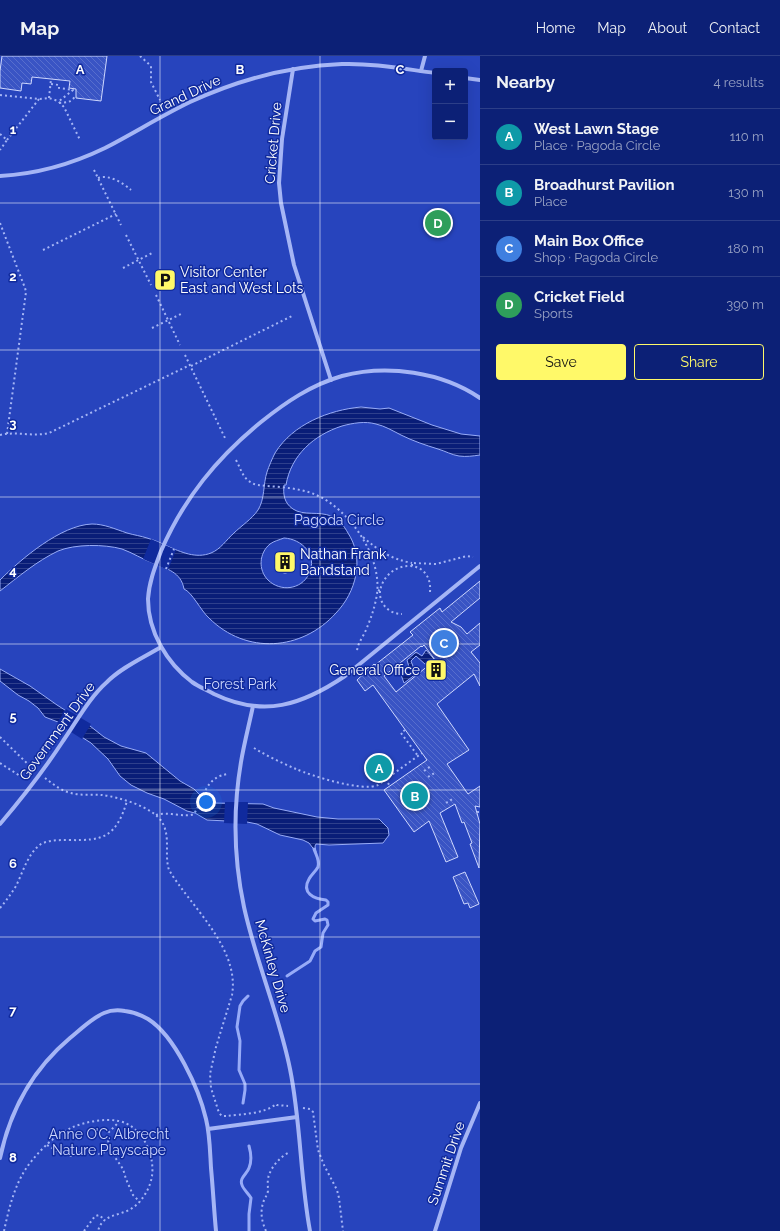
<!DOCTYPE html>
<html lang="en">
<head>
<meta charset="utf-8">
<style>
  body { margin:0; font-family:Raleway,sans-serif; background:#1a2d7e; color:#f1f3f6 }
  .controls { position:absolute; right:12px; top:12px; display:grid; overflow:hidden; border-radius:4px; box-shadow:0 4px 16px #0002 }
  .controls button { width:36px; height:36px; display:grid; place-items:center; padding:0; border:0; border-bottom:1px solid #2c3e88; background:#0c2076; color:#f1f3f6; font:20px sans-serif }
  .you { position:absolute; left:206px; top:746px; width:14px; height:14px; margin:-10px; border:3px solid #fff; border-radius:50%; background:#1a73e8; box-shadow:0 0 0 6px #1a73e833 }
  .badge { display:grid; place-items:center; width:26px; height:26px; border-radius:50%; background:#fff969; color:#fff; font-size:13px; font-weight:700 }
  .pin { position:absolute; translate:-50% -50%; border:2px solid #fff; box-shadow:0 1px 4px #0006 }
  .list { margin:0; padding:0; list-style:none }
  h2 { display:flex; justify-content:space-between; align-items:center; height:52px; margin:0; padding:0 16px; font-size:17px }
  h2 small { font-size:13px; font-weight:400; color:#9aa3c5 }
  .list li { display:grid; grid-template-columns:26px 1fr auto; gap:12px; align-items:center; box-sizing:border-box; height:56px; padding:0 16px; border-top:1px solid #2c3e88 }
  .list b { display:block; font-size:15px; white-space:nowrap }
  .list p { margin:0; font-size:13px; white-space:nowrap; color:#9aa3c5 }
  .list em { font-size:13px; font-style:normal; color:#9aa3c5 }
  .actions { display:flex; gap:8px; padding:12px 16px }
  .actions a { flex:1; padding:9px 0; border:1px solid #fff969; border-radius:4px; text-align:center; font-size:14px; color:#fff969 }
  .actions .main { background:#fff969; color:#111 }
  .map { position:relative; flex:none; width:480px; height:1175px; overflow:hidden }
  header { display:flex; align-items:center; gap:24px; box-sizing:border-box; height:56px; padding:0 20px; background:#0c2076; border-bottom:1px solid #2c3e88 }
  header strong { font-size:19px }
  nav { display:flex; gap:22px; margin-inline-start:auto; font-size:14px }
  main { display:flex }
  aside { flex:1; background:#0c2076 }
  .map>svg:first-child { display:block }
  .green { fill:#2744bd; fill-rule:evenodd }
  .water { fill:url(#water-rules); stroke:#97abf8; fill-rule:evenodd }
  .pier { fill:#102a9d }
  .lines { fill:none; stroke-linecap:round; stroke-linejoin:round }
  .stream { stroke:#97abf8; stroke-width:3 }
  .building { fill:url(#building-back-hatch); stroke:#ced7fe; fill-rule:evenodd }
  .path { stroke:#a5b5f5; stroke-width:2; stroke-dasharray:2 3; stroke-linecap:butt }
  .minor { stroke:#a5b5f5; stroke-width:4 }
  .grid { fill:none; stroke:#fff; stroke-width:1; stroke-opacity:0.55 }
  .labels { text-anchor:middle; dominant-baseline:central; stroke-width:3; stroke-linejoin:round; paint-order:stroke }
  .street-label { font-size:14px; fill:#fff; stroke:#102a9d }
  .poi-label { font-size:14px; fill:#fff; stroke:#102a9d; text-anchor:start }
  .park-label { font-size:14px; fill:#ced7fe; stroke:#102a9d }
  .grid-label { font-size:13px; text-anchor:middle; font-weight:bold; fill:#fff; stroke:#102a9d; stroke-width:3; stroke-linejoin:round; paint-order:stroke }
</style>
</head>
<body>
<header>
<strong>Map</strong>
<nav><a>Home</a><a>Map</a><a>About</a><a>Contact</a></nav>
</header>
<main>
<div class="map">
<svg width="480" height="1175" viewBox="0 0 480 1175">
  <defs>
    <pattern id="water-rules" width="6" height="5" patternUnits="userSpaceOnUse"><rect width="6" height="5" fill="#091d78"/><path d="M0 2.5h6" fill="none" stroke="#2e3f8c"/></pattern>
    <pattern id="building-back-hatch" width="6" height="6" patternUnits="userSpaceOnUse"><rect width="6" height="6" fill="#3954c4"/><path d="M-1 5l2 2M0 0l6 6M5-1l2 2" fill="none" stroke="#576ecd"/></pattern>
  </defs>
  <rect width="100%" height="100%" fill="#102a9d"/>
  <path class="green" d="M0,0H480V1175H0ZM435,15H465V81H435Z"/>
  <g class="water">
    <path d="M361,351L380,353L389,352L432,369L461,378L480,380V399C473,400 466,401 459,400C452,399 445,395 438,393C425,389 413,385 401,379C393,375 385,370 376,368C365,365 353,367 342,370C314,379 291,399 286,429H284C283,438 284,447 293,453C303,460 319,455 331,460C339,463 344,470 348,477C365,503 356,536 336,557C302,595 246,599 209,562C201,555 192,536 184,533C181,516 167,513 153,507C142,503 133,497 122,493C104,488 75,488 58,495C37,505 18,521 0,535V524C21,503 61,469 92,468C104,468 115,473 127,477C134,479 141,480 147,482C154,484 161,487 167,490C181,496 196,503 211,497C221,493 226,484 234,477C241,470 252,463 258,454C265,443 263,428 267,416C269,410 272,403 275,397C293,368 329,354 361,351ZM284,482C302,483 318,499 309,518C301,534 280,536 268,524C258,514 259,497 270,488C274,485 279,484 284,482Z"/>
    <path d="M426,594L434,603L426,609L416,600L411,605L416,618L404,627L400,616L409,611L407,604L416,596L422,600Z"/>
    <path d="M0,613L30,630L57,649L90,670L104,681L121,690L146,697L180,725L194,733L202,741L213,747L263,748L274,752L317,761L338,763H379L388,772L389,779L383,787L329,789L316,788L315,790L316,796L309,787L303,784L280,779L257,768L247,766L207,764L195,757L187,755L164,743L147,737L131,729L120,720L108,703L91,687L58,666L45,661L38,652L29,645L18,639L0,625Z"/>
  </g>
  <g class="pier">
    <path d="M151,483L176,494L168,514L143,503Z"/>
    <path d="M66,653L91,668L82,683L57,667Z"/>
    <path d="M225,746H248L247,768L224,767Z"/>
  </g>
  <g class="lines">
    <g class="stream">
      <path d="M287,920L310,905L315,895L321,891L323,877L328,869L327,864L325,863L315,865L313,863L316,857L328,849V846L326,844C314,843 301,837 309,823C311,819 316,815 318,811C320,804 316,799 314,793"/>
      <path d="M243,1047L245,1034V1028L239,1014L240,985L237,971L240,950L243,945L248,940"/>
      <path d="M249,1090C251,1097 252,1105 249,1112C247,1118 239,1122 242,1129C243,1133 249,1138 251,1142L249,1158V1175"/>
    </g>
  </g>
  <g class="building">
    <path d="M2,0H107L101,45L76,42V33L69,32L70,25L32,21L31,28L22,27L21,35L0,32V15Z"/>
    <circle cx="285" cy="507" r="10"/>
    <path d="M480,525V542L451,566L461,571L467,578L480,567V589L471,596L480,607V630L474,618L437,648L469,694L447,708L468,738L480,730V751L475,750L480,768L479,812L470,788L472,787L464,766L462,767L455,748L440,757L458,801L446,806L429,765L414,776L384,734L427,704L373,629L365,635L357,624L374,608L375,609L413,579L410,576L440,552L442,556ZM424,589L435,604L396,636L384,620L421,590L422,591Z"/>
    <path d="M465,816L479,848L470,852L468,847L464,848L453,821Z"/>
  </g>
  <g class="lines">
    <g class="path">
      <path d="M140,0L151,10V26L160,44"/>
      <path d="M51,28L59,29V32L73,34L58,46"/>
      <path d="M0,39L39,43L49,42L58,45L64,51L80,84"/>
      <path d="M49,42L51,23"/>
      <path d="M59,47C68,46 71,47 76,39"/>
      <path d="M0,78L7,84L0,94"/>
      <path d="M7,84L39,43"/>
      <path d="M94,114L121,169"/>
      <path d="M98,122C109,118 123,127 131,134"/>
      <path d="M0,167L25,232L26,236L7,378"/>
      <path d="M126,179L151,229"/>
      <path d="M43,194L116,158"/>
      <path d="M123,212L154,196"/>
      <path d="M156,239L180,289"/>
      <path d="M152,272L183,257"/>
      <path d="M185,299L225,382"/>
      <path d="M191,310L294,259"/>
      <path d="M0,379C16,375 33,381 49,377L190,309"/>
      <path d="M236,404C242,415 243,425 257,429C275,431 296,431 314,438C349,452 382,500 377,538C375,551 371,562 366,574C363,581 357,588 357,596"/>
      <path d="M363,481C379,495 391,503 412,507"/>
      <path d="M412,510V507L436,508L467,500L473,501"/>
      <path d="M166,513L174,493"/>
      <path d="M378,534L380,535C386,503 433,500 430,536"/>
      <path d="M380,535C379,548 389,558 402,558"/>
      <path d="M405,674L401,677L418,700"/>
      <path d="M0,681L35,715"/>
      <path d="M254,692C267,700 282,707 296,713C312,720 362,736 378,729L422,697"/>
      <path d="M0,707L20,720"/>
      <path d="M424,715L431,710"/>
      <path d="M428,721L436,716"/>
      <path d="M45,722C53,728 61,735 71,737C81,740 92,738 102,739C119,741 153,751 162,766C171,781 164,799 169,814C191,851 240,892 232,939L216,991L210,1018L211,1032L219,1057L222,1060H226C241,1058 265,1058 276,1048L277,1049L288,1050"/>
      <path d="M385,723L390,730"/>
      <path d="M446,747L454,742"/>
      <path d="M477,756H480"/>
      <path d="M156,759C168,755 185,762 194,758C204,742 205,720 229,718"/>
      <path d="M0,852C6,845 11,838 16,830C23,816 28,797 41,788C49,784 59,784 68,784C104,785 116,781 127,745"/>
      <path d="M303,1052L310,1053L313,1056L318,1094L324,1109L337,1134L339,1142L343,1175"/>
      <path d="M47,1089L60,1097L71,1100L81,1096L89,1098H99L108,1095L110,1093L107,1080L108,1077L119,1066"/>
      <path d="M110,1094L123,1113L126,1123L133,1139L140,1146"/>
      <path d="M4,1175C9,1152 15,1126 30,1107C41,1093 55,1079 71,1072C84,1066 104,1062 119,1065C142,1070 155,1098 152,1120C150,1133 141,1148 129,1154C117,1160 102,1159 98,1175"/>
      <path d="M84,1175L95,1160L99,1159L105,1164"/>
      <path d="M266,1175C262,1166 260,1157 263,1147C264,1143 267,1140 268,1135C268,1130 267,1124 269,1119C272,1110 281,1100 290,1096"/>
    </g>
    <g class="minor">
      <path d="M293,13L282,83L279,127L281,147L294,209L331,324"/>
      <path d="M421,15L425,0"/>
      <path d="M465,22L480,24"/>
      <path d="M0,120C36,118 72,108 105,92C134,77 161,60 190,46C238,24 288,10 342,8C373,7 404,13 435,17"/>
      <path d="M480,342C442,316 387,308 342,320C311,329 286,346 261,366C217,402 184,442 161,495C155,511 149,526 148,543C148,576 167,607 192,626C199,631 207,634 214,638C264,662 302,649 345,620L480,510"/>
      <path d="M253,650C249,669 244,688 241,706C233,753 234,804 244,851C256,906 279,958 290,1013C301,1067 300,1122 310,1175"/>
      <path d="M0,768C23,741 44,714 63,685C77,665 89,642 107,626C122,611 143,602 161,591"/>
      <path d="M208,1073L297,1061"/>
      <path d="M0,1102C10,1054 32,1014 70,982C81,973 92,962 104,957C111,954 119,954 125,955C133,956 141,959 148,963C175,980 199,1033 206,1063C210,1079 210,1096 211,1112C213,1133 214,1154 216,1175"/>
      <path d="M435,1175L461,1092L480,1047"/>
    </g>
  </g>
  <path class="grid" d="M160,0V1175M320,0V1175M0,147H480M0,294H480M0,441H480M0,588H480M0,734H480M0,881H480M0,1028H480"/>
  <defs>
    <g id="parking-square" transform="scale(1.15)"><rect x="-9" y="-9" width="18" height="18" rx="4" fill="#fff969" stroke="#102a9d"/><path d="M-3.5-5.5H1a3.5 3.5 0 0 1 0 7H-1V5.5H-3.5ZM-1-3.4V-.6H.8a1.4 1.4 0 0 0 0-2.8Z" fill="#111"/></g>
    <g id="building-square" transform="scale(1.15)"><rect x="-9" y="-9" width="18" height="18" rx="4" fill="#fff969" stroke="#102a9d"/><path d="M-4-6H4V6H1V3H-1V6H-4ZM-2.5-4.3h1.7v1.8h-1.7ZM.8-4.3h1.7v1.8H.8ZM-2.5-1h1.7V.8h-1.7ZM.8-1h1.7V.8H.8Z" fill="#111"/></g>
  </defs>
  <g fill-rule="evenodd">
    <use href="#parking-square" x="165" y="224"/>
    <use href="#building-square" x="285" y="506"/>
    <use href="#building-square" x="436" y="614"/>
  </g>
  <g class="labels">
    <g class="street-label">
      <text transform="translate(185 39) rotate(-25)">Grand Drive</text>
      <text transform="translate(273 87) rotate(-85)">Cricket Drive</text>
      <text transform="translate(57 675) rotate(-54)">Government Drive</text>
      <text transform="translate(273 910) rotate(74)">McKinley Drive</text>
      <text transform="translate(446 1107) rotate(-71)">Summit Drive</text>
    </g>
    <g class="poi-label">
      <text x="180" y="216">Visitor Center<tspan x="180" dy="16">East and West Lots</tspan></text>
      <text x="300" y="498">Nathan Frank<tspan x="300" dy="16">Bandstand</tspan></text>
      <text x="420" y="614" text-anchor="end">General Office</text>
    </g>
    <g class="park-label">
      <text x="339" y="464">Pagoda Circle</text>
      <text x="240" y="628">Forest Park</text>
      <text x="109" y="1078">Anne O’C. Albrecht<tspan x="109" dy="16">Nature Playscape</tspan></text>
    </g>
  </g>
  <g class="grid-label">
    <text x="80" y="18">A</text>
    <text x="240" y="18">B</text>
    <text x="400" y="18">C</text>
    <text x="13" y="78">1</text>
    <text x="13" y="225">2</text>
    <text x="13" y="372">3</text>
    <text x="13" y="519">4</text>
    <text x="13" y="665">5</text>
    <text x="13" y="812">6</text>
    <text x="13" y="959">7</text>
    <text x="13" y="1106">8</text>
  </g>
</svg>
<div class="controls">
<button>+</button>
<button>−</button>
</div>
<div class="you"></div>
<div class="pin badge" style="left:379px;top:712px;background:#0f9aa8">A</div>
<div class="pin badge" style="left:415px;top:740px;background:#0f9aa8">B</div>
<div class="pin badge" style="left:444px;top:587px;background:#3f7fe0">C</div>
<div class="pin badge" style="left:438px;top:167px;background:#2e9e5b">D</div>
</div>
<aside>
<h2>Nearby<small>4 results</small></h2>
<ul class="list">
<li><span class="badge" style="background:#0f9aa8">A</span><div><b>West Lawn Stage</b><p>Place · Pagoda Circle</p></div><em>110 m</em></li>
<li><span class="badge" style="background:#0f9aa8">B</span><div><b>Broadhurst Pavilion</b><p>Place</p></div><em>130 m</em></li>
<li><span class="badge" style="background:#3f7fe0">C</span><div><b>Main Box Office</b><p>Shop · Pagoda Circle</p></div><em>180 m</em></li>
<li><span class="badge" style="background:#2e9e5b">D</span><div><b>Cricket Field</b><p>Sports</p></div><em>390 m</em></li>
</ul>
<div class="actions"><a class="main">Save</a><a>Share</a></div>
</aside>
</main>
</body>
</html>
